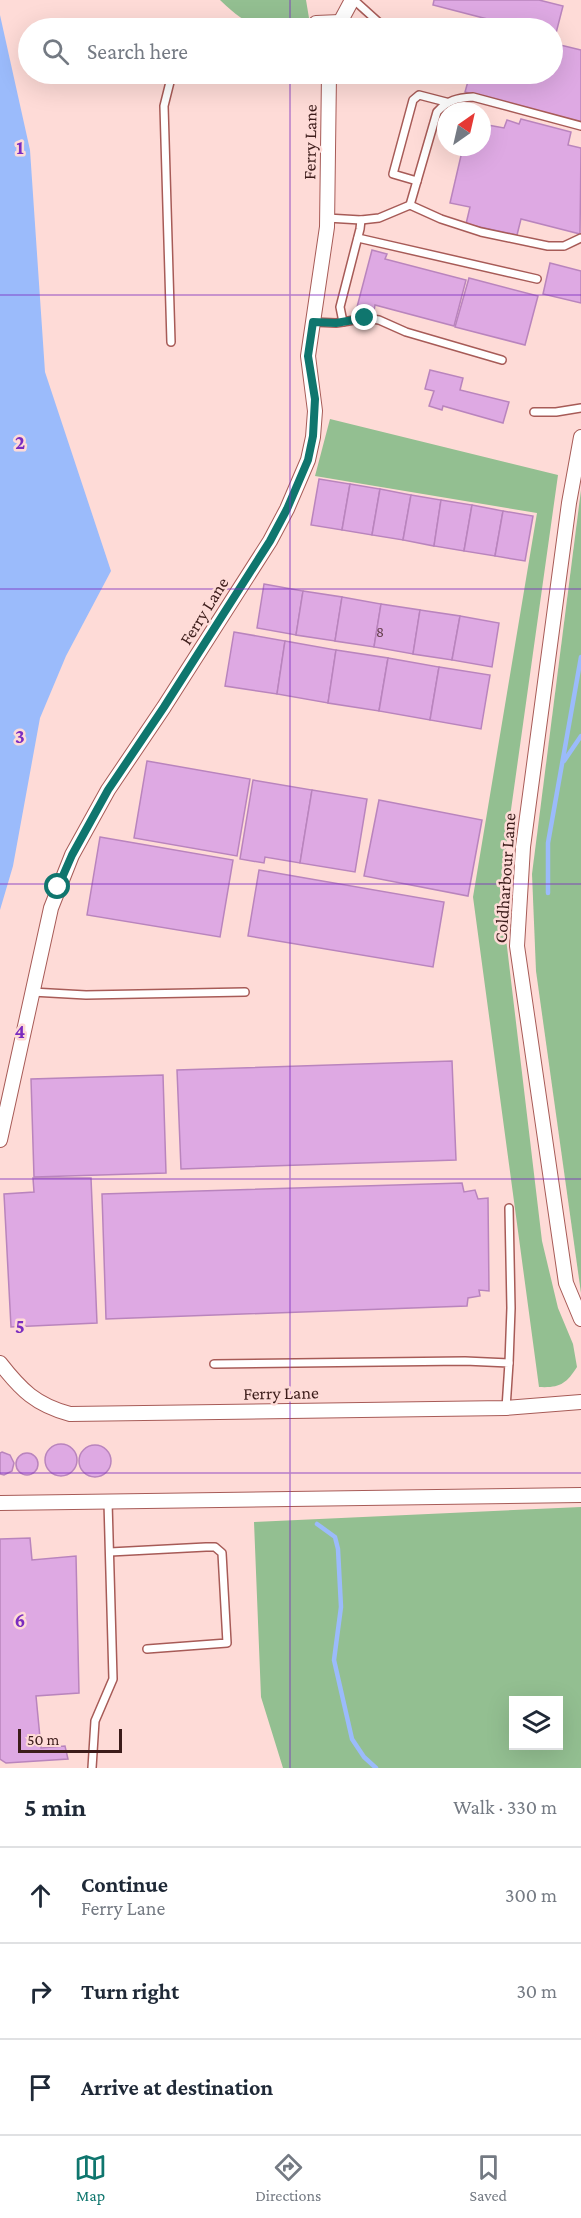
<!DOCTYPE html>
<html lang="en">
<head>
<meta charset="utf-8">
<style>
  body { margin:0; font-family:"Crimson Pro",serif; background:#f6f6f7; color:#1f2937 }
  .controls { position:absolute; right:18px; bottom:18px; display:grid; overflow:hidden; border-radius:0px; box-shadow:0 6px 24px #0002 }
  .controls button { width:54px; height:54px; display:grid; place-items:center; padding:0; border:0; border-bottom:2px solid #e0e1e3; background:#fff; color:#1f2937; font:30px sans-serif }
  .compass { position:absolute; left:437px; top:102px; width:54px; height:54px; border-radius:50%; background:#fff; box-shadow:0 6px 24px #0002; rotate:34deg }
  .scale { position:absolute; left:18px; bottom:15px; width:104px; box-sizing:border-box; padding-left:6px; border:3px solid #3c1c1a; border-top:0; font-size:16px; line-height:21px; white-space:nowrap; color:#3c1c1a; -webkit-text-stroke:4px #fedbd7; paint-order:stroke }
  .stop { position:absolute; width:18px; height:18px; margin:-14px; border:4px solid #0f766e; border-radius:50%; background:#fff }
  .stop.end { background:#0f766e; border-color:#fff; box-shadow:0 2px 6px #0008 }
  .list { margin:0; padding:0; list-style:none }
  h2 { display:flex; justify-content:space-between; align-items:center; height:78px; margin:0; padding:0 24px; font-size:26px }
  h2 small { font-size:20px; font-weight:400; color:#747a83 }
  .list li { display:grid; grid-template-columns:39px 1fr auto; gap:18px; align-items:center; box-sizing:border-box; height:96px; padding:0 24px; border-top:2px solid #e0e1e3 }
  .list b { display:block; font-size:22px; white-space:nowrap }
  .list p { margin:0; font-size:20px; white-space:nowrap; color:#747a83 }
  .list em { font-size:20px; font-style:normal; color:#747a83 }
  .icon { flex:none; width:33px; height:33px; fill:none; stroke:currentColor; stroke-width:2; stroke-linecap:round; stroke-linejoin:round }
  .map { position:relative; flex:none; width:581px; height:1768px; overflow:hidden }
  .search { position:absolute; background:#fff; box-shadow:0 6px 24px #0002; left:18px; right:18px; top:18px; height:66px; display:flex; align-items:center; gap:15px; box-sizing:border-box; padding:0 21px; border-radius:33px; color:#747a83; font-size:22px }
  .sheet { height:366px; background:#fff }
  nav { display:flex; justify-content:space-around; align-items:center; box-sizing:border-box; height:84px; border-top:2px solid #e0e1e3; background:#fff; font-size:16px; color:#747a83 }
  nav a { display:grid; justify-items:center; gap:3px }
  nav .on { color:#0f766e }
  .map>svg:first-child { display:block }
  .green { fill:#93bf91; fill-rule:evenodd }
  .water { fill:#9bbbfb }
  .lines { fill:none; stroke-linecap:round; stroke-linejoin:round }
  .stream { stroke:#9bbbfb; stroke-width:4.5 }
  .building { fill:#dea9e3; stroke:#b984bd; stroke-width:1.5 }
  .service-casing { stroke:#a75b57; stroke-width:10 }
  .minor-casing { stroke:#a75b57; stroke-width:16 }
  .service { stroke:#fff; stroke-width:7 }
  .minor { stroke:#fff; stroke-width:14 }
  .route { stroke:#0f766e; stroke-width:8 }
  .grid { fill:none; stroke:#7b2cbf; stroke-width:1.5; stroke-opacity:0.55 }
  .labels { text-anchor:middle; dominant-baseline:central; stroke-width:5; stroke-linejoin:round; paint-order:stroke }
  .number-label { font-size:15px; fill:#643f4c }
  .street-label { font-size:18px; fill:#3c1c1a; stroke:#fedbd7 }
  .grid-label { font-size:20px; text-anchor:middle; font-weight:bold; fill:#7b2cbf; stroke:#fedbd7; stroke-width:5; stroke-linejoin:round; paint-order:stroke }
</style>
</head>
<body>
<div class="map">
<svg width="581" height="1768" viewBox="0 0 581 1768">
  <rect width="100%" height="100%" fill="#fedbd7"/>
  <g class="green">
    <path d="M220,0H306L309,18C264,27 256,35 220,0Z"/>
    <path d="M330,419L558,475L500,888L542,1241L558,1308L573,1344L577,1367C566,1384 560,1388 539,1387L473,897L537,513L315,476Z"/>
    <path d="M581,490V1293L536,971L532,874Z"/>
    <path d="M581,1507V1768H283L261,1697L254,1522ZM514,1700H558V1746H514Z"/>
  </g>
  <path class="water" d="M0,15L30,150L45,372L111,571L66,656L40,718L13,866L0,910Z"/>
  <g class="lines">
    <g class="stream">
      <path d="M564,761L581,736"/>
      <path d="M548,893V843L581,657"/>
      <path d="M317,1524L335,1537L338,1549L341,1607L334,1660L352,1739L364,1757L376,1768"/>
    </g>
  </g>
  <g class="building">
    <path d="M434,0H539L563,6L555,37L552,36V28H522L433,5Z"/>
    <path d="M552,43L581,50V123L465,92L470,74H486L495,76V74H552Z"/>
    <path d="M521,119L571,132L568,145L581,148L580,234L521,219L517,235L466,224L470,207L450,203L463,147H482V124L504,128L507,120L519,124Z"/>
    <path d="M372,250L387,254L385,259L466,280L454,326L375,305L374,311L357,307Z"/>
    <path d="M550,263L581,271V303L543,294Z"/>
    <path d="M469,278L538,296L525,345L455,327Z"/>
    <path d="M430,370L463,378L460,390L509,402L503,423L443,406L442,410L429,406L434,391L425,389Z"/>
    <path d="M319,479L350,484L342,530L311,525Z"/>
    <path d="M350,484L380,489L372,535L342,530Z"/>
    <path d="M380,489L411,495L403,540L372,535Z"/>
    <path d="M411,495L441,500L434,546L403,540Z"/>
    <path d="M441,500L472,505L464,551L434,546Z"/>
    <path d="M472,505L503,511L495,556L464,551Z"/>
    <path d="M503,511L533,516L525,561L495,556Z"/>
    <path d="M264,584L303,591L296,635L257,628Z"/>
    <path d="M303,591L342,597L335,641L296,635Z"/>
    <path d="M342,597L381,604L374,647L335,641Z"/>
    <path d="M381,604L420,610L413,654L374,647Z"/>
    <path d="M420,610L460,616L452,660L413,654Z"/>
    <path d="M460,616L499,623L492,667L452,660Z"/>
    <path d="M234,632L285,641L277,694L225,686Z"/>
    <path d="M285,641L336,650L328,703L277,694Z"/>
    <path d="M336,650L388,658L379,711L328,703Z"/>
    <path d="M388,658L439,667L430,720L379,711Z"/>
    <path d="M439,667L490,675L481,729L430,720Z"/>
    <path d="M147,761L250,779L237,856L134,838Z"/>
    <path d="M253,780L312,790L300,863L265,857L264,863L240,859Z"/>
    <path d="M312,790L367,799L355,872L300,863Z"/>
    <path d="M379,800L482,820L468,896L364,876Z"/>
    <path d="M100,837L233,860L220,937L87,915Z"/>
    <path d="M259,870L444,902L433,967L248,936Z"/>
    <path d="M452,1061L456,1160L181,1169L177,1070Z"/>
    <path d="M163,1075L166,1173L34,1177L31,1079Z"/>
    <path d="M33,1178H91L97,1323L11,1327L4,1194L34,1192Z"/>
    <path d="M462,1183L464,1192L475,1190L478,1199L488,1198L489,1291L479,1290L480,1296L468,1298L467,1306L106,1319L102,1194Z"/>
    <circle cx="61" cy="1460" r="16"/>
    <circle cx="95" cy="1461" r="16"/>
    <path d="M2,1452L10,1455L14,1463L12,1471L4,1475L0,1474V1453Z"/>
    <circle cx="27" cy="1464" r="11"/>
    <path d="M30,1538L32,1560L76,1556L79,1693L36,1696L41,1748L65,1746L68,1759L6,1763L0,1759V1539Z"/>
  </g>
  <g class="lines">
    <g class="service-casing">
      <g id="service">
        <path d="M354,0L385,28"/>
        <path d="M278,28L316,23"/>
        <path d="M417,181L393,174L413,100L419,95L446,102"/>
        <path d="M410,205L441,219L481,232L548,246H564L581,238"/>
        <path d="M327,218L361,220L379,218L410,205L437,112C448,100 457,98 473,97L581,126"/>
        <path d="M358,238L537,279"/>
        <path d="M313,322L336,323L343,322L340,307L360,229L361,220"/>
        <path d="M343,322L365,318L379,320L406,332L502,360"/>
        <path d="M171,342L164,106L170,82L175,74"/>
        <path d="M534,412H556L581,408"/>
        <path d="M32,992L86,995L245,992"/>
        <path d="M509,1208L511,1308L509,1363"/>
        <path d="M214,1364L465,1361L509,1363L506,1408"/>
        <path d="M110,1552L206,1547H215L222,1553L227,1643L147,1649"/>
        <path d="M92,1768L95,1721L113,1679L108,1502"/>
      </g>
    </g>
    <g class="minor-casing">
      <g id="minor">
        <path d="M316,23L340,22"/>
        <path d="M337,28L352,0"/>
        <path d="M581,437L569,503L523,847L517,946L566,1283L581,1319"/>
        <path d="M0,1140L51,908L72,855L108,790L164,707L270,541L287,509L308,460L313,437L315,411L308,356L327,227L329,74"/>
        <path d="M0,1363C21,1390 36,1405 70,1414L506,1408L581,1402"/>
        <path d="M0,1503L581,1495"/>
      </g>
    </g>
    <use href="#service" class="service"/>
    <use href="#minor" class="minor"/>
  </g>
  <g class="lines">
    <path class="route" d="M58,887L72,855L108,790L164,707L270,541L287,509L308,460L313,436L315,399L308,356L313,322L336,323L365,318"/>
  </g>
  <path class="grid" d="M290,0V28M290,74V1768M0,295H581M0,589H581M0,884H581M0,1179H581M0,1473H581"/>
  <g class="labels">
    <g class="number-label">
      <text x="380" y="632">8</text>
    </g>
    <g class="street-label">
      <text transform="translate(310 142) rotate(-89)">Ferry Lane</text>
      <text transform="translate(204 611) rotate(-58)">Ferry Lane</text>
      <text transform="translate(505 878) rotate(-86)">Coldharbour Lane</text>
      <text transform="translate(281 1393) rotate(-1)">Ferry Lane</text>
    </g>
  </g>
  <g class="grid-label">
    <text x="20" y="154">1</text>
    <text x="20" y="449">2</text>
    <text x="20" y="743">3</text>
    <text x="20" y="1038">4</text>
    <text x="20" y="1333">5</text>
    <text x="20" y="1627">6</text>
  </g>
</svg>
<div class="controls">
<button><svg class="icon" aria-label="layers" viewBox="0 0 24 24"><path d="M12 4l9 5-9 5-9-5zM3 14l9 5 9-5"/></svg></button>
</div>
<svg class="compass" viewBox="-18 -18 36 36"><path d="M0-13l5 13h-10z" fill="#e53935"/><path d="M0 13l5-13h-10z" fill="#747a83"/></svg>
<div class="scale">50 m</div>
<div class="stop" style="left:58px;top:887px"></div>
<div class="stop end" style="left:365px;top:318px"></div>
<div class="search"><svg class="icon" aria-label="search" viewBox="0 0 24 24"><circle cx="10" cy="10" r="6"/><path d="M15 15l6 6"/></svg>Search here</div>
</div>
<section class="sheet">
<h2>5 min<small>Walk · 330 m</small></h2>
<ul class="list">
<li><svg class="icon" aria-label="ahead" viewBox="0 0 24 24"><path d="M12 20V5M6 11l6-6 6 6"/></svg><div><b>Continue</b><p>Ferry Lane</p></div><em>300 m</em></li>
<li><svg class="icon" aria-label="right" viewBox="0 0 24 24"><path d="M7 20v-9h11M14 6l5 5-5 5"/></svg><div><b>Turn right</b></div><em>30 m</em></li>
<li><svg class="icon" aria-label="arrive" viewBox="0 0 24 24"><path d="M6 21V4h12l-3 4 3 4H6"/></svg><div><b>Arrive at destination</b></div></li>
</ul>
</section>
<nav>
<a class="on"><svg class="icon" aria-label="map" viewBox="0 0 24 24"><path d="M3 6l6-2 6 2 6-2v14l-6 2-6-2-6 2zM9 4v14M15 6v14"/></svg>Map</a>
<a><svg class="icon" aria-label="directions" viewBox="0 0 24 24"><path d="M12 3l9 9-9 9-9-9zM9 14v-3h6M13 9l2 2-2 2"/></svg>Directions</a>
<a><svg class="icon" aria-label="saved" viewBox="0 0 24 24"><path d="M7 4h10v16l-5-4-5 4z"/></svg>Saved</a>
</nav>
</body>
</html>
